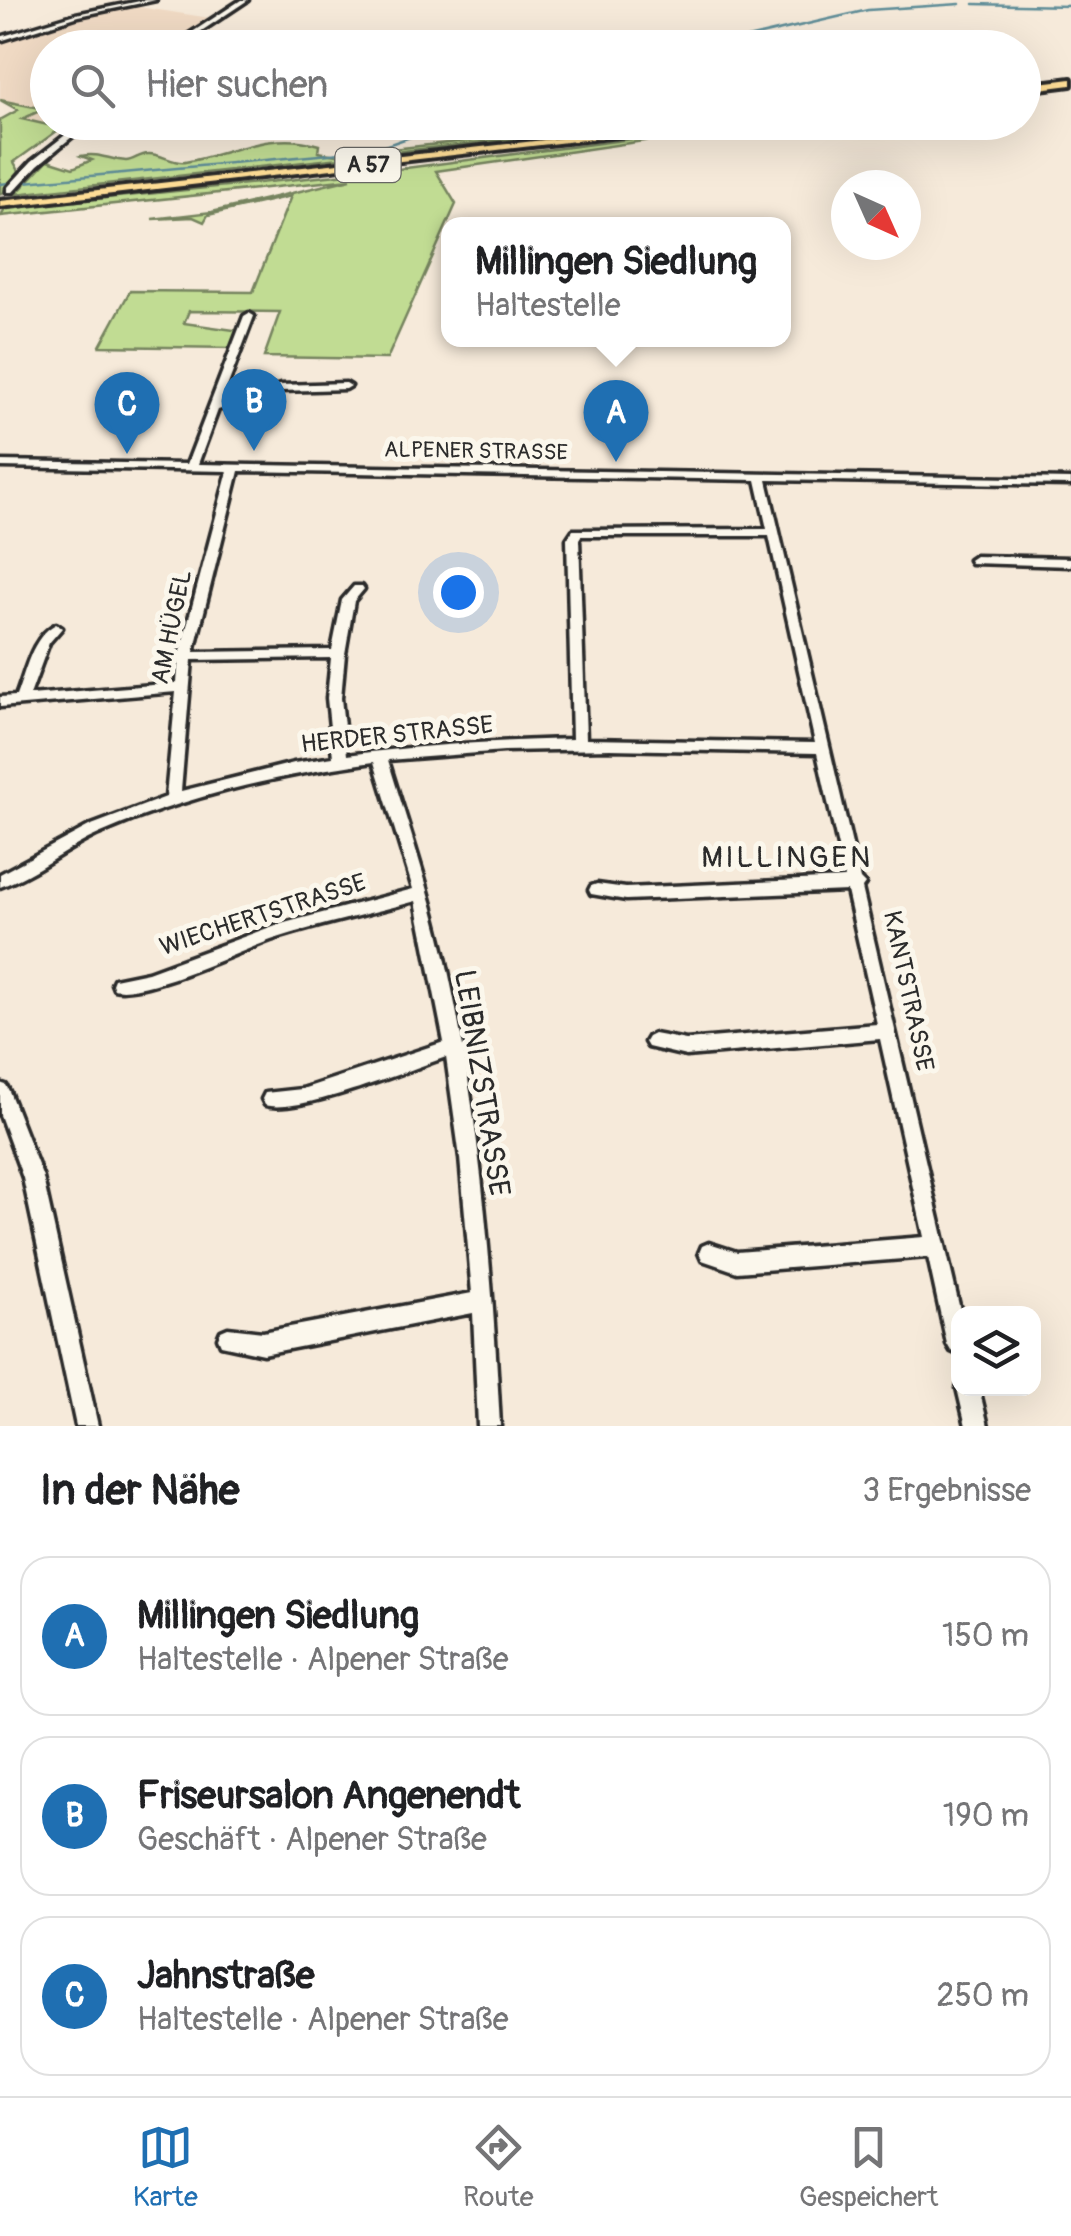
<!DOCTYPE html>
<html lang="de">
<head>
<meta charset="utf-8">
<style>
  body { margin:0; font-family:Pangolin,sans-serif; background:#f2f2f2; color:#202124 }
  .controls { position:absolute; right:30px; bottom:30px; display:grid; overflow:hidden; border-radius:20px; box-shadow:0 10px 40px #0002 }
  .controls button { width:90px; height:90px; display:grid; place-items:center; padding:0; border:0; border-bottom:2px solid #e0e0e0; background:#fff; color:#202124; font:50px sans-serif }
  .compass { position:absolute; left:831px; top:170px; width:90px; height:90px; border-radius:50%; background:#fff; box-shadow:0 10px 40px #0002; rotate:135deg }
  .you { position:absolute; left:458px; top:592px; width:35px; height:35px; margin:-25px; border:8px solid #fff; border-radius:50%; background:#1a73e8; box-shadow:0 0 0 15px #1a73e833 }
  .badge { display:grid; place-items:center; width:65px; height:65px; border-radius:50%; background:#1f6fb2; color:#fff; font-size:32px; font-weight:700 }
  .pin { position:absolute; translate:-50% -82px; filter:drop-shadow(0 2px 5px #0008) }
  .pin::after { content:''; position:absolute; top:52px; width:35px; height:30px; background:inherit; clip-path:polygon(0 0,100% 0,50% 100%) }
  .popup { position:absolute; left:441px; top:217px; width:350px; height:130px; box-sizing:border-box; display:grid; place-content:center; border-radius:20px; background:#fff; filter:drop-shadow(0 2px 8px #0005); font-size:32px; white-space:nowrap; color:#757577 }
  .popup b { font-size:38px; color:#202124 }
  .popup::after { content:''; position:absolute; left:50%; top:100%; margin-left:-20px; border:20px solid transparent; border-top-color:#fff }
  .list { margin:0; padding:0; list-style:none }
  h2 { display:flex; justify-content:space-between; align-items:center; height:130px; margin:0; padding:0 40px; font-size:42px }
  h2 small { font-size:32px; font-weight:400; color:#757577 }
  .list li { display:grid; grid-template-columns:65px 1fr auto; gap:30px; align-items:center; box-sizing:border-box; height:160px; margin:0 20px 20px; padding:0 20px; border:2px solid #e0e0e0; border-radius:30px }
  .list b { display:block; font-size:38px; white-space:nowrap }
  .list p { margin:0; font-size:32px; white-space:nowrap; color:#757577 }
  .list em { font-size:32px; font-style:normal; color:#757577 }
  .icon { flex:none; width:55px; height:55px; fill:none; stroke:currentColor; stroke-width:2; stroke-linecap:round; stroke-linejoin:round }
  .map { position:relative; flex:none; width:1071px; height:1426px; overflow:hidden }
  .search { position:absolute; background:#fff; box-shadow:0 10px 40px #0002; left:30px; right:30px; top:30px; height:110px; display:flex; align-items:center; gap:25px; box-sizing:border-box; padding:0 35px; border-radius:55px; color:#757577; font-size:38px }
  .sheet { height:670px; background:#fff }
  nav { display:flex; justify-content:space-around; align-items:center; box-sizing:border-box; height:140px; border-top:2px solid #e0e0e0; background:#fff; font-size:28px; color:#757577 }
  nav a { display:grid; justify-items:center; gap:5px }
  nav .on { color:#1f6fb2 }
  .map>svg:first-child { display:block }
  .built { fill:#f0dac4 }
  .green { fill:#c1dc93; stroke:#76845f; stroke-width:2.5 }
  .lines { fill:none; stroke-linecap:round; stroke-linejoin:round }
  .stream { stroke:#5f8d98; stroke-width:2.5 }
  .minor-tunnel { stroke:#cdc4b7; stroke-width:8; stroke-dasharray:8 4; stroke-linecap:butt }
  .minor-casing { stroke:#2b2b2b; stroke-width:7 }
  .highway-casing { stroke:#2b2b2b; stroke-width:8 }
  .minor { fill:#fbf7ec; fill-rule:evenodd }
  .highway { fill:#fedd96; fill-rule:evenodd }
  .labels { text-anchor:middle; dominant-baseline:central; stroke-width:10; stroke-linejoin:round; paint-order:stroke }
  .shield { fill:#fbf7ec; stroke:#696865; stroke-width:2.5 }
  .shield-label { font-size:22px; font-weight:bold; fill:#2b2b2b }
  .far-street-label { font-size:22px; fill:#2b2b2b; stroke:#fbf7ec }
  .street-label { font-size:25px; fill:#2b2b2b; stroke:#fbf7ec }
  .quarter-label { font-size:30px; letter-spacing:2.5px; fill:#2b2b2b; stroke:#fbf7ec }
  .near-street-label { font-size:30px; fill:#2b2b2b; stroke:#fbf7ec }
</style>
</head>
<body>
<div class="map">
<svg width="1071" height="1426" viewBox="0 0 1071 1426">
  <rect width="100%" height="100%" fill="#f6eada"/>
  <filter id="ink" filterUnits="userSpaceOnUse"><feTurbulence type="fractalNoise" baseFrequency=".01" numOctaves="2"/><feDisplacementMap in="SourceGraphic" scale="20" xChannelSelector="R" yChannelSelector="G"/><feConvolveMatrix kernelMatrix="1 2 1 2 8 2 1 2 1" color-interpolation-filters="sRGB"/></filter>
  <g filter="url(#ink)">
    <path class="built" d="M120,4L210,18L171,47L48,48V122L66,123L60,125L20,119L42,109L0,100V37Z"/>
    <g class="green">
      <path d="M0,100L44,109L22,119L61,128L14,162L19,171L0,196V120L18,110Z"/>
      <path d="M631,123H655L16,194L48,160L73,168L92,160L81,156C99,152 109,160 126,161C133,161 140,154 148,154C160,153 173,164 185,162C232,154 270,130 319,145L318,152L337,155Z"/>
      <path d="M734,126H747L436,171L456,204L387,359L264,357L280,312L189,311L184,323L241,331L234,348L100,346L130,291L253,292L291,196L208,215L204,222L193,217L152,219L212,212L351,179L1,216L6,208L398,169Z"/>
    </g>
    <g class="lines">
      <g class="stream">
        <path d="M974,4L1071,6"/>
        <path d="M534,47L554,44"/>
        <path d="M704,48L868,10L960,4"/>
        <path d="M373,150L453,122"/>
        <path d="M25,182L363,151"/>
        <path d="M0,184L9,183"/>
      </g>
      <path class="minor-tunnel" d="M0,202L10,190"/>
      <g class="minor-casing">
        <g id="minor">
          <path d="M145,0H156L79,16L0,41V37L76,14Z"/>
          <path d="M241,0H248L176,48H168Z"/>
          <path d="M576,35L578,38L531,48H516Z"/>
          <path d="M82,122H90L38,165L13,192H7V188L32,161Z"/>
          <path d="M249,313L254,316L221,403L280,385L346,383L351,386L346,389L281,391L218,410L198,464L1071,479V485L767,480L860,879L865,884L862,888L961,1314H958V1354L951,1351L947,1344L928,1257L737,1272L702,1260L699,1253L702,1246L709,1243L737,1252L924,1237L880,1039L686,1056L648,1047L645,1042L648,1037L654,1034L686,1040L877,1024L847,891L626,900L591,894L589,890L591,886L597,884L626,888L845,878L817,753L610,749L504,751L388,760C408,825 430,890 445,957C480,1112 492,1269 500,1426H478L473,1313L263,1354L221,1345L218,1338L221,1331L228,1328L263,1332L472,1293L460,1158L446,1057C409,1070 298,1115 265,1105L262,1099L265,1093L302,1089L444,1042L416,901C369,914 321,924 274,939C240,951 144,997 114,989L112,984L114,979L148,972L273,926L413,889L374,762C280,775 189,795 101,833C66,848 36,874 0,887V874L89,826L166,797L176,692L0,707V697L16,696C26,671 31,637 56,624L62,628L49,643L30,695L177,683L179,656L228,471L0,467V461L187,464L244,316ZM239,471L756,480L767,529L573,530L567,539L572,739C496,741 421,745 347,755L341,698L345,654L354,601L364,589L362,586H354L342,600L332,650L194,652ZM581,536H769L815,743L586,739L579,539ZM331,658L327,698L333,757L294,763L181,791L192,660Z"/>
          <path d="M975,556L1071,558V566L971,563L969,560Z"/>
          <path d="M0,1083L6,1085L9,1091L43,1178L98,1426H76L23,1178L0,1115Z"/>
          <path d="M958,1385V1388H979L988,1426H966L957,1388Z"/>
        </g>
      </g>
      <g class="highway-casing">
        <g id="highway">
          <path d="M1071,79V85L1024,91V85Z"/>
          <path d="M704,122H741L0,207V201Z"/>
        </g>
      </g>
      <use href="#minor" class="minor"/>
      <use href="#highway" class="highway"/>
    </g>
  </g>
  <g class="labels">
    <rect class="shield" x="335.5" y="148" width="65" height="34" rx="8"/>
    <g class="shield-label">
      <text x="368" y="165">A 57</text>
    </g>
    <g class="far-street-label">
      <text transform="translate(476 451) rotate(1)">ALPENER STRASSE</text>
    </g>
    <g class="street-label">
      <text transform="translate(172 627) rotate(-78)">AM HÜGEL</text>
      <text transform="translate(397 735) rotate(-6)">HERDER STRASSE</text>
      <text transform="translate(263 915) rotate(-18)">WIECHERTSTRASSE</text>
      <text transform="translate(908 991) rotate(78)">KANTSTRASSE</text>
    </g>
    <g class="quarter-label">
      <text x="787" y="857">MILLINGEN</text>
    </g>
    <g class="near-street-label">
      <text transform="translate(482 1083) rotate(81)">LEIBNIZSTRASSE</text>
    </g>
  </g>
</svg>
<div class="controls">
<button><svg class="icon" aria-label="layers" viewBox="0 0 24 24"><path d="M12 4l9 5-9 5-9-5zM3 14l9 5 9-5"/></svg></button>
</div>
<svg class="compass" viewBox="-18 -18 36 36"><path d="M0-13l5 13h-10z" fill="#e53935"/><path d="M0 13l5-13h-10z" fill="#757577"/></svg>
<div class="you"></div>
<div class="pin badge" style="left:616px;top:462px">A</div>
<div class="popup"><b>Millingen Siedlung</b>Haltestelle</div>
<div class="pin badge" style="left:254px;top:451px">B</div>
<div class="pin badge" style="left:127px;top:454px">C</div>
<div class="search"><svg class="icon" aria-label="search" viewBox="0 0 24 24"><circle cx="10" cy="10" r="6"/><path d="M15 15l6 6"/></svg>Hier suchen</div>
</div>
<section class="sheet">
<h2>In der Nähe<small>3 Ergebnisse</small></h2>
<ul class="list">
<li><span class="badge">A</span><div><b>Millingen Siedlung</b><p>Haltestelle · Alpener Straße</p></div><em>150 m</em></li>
<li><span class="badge">B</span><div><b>Friseursalon Angenendt</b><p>Geschäft · Alpener Straße</p></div><em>190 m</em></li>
<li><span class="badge">C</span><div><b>Jahnstraße</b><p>Haltestelle · Alpener Straße</p></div><em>250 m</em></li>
</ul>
</section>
<nav>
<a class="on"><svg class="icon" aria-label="map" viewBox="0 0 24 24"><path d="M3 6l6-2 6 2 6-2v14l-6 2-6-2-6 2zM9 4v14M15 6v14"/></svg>Karte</a>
<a><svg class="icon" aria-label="directions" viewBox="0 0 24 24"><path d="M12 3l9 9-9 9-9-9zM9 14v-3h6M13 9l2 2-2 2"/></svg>Route</a>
<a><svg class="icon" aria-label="saved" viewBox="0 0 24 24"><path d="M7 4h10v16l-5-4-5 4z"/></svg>Gespeichert</a>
</nav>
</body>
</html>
